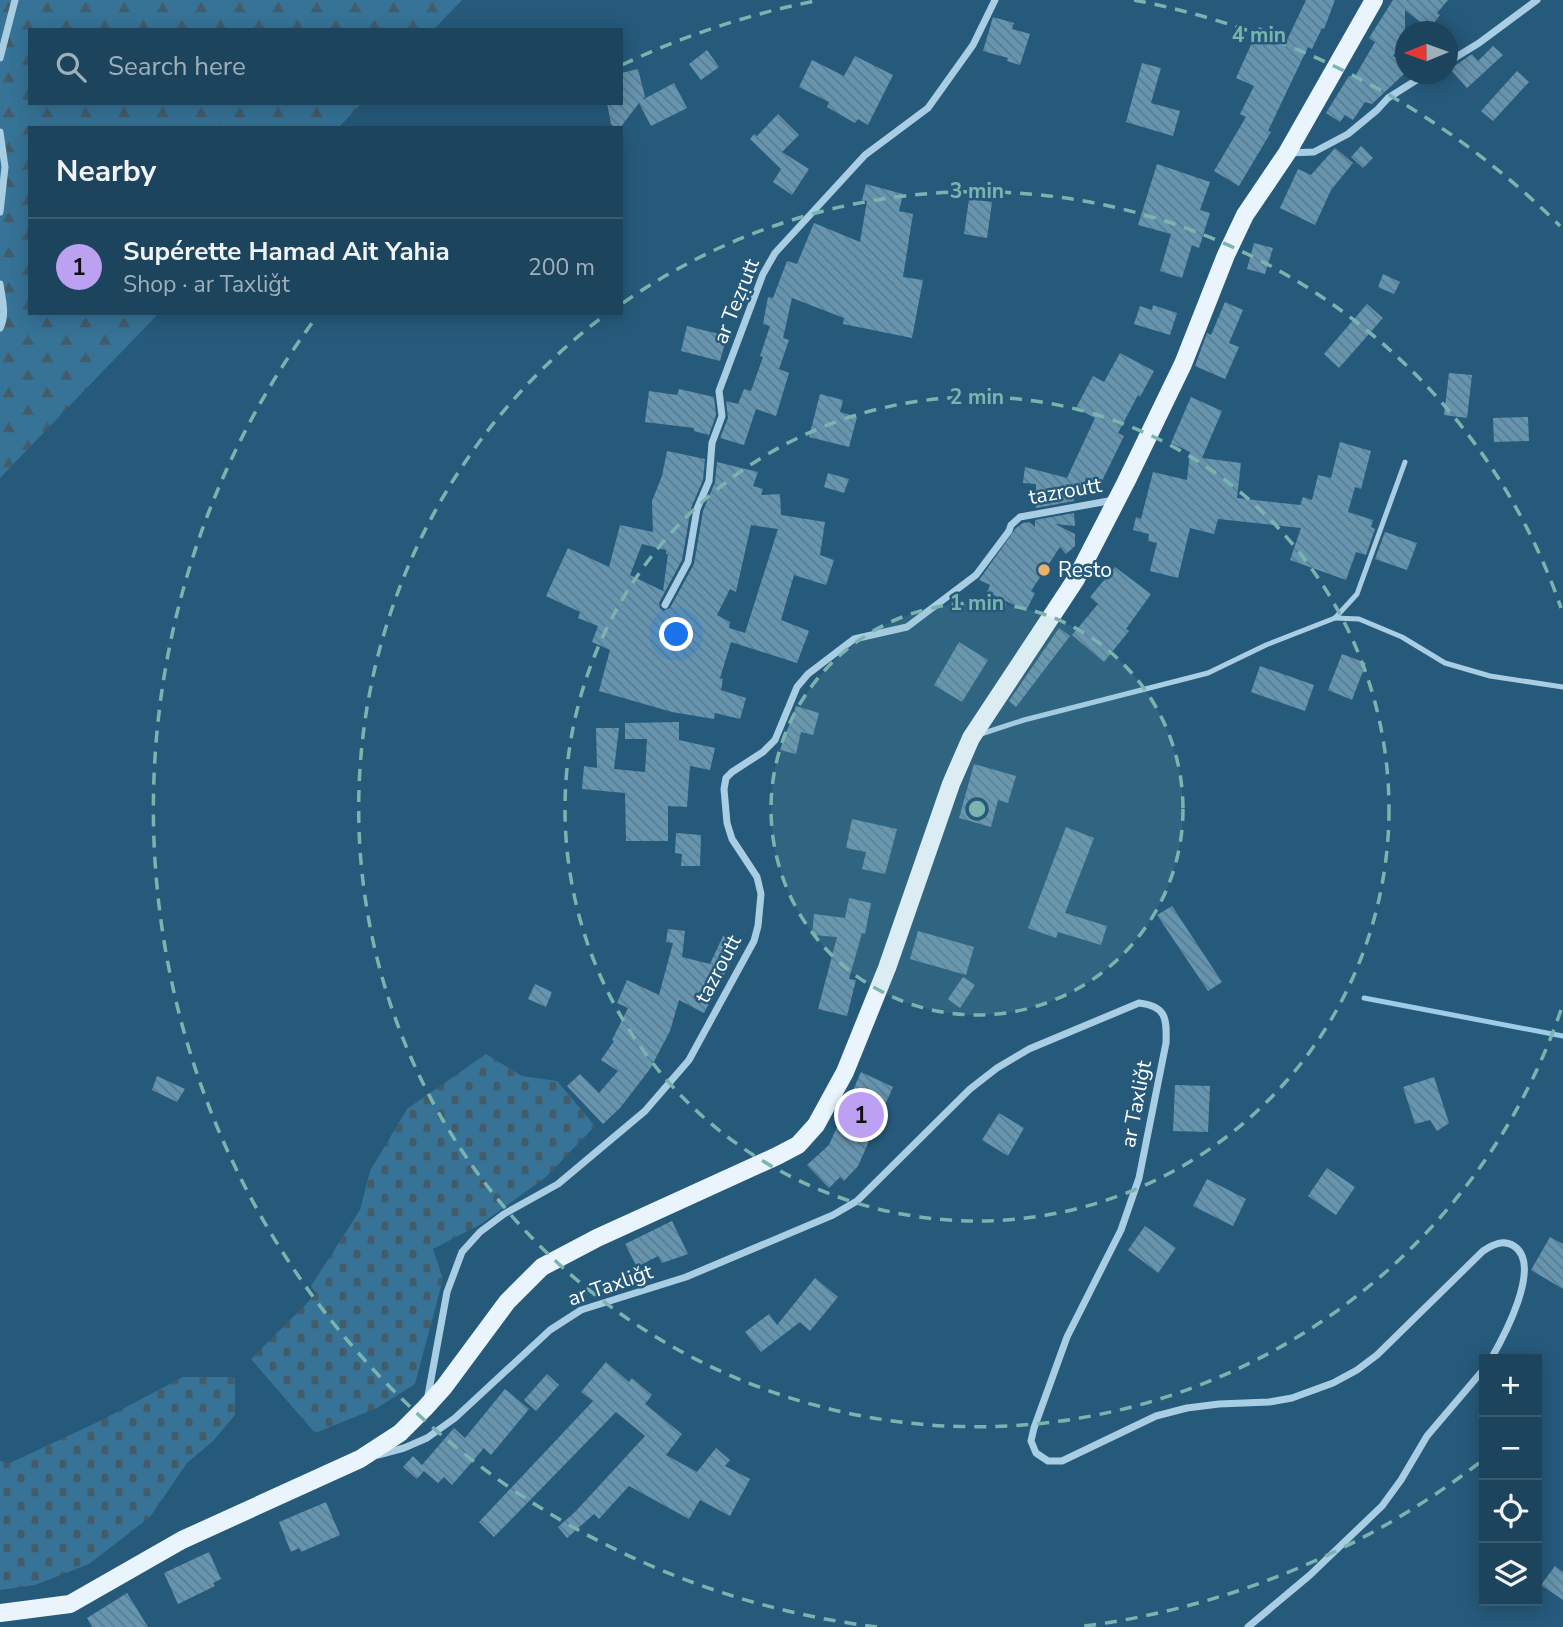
<!DOCTYPE html>
<html lang="en">
<head>
<meta charset="utf-8">
<style>
  body { margin:0; font-family:"Nunito Sans",sans-serif; background:#254b62; color:#f1f3f6 }
  .controls { position:absolute; right:21px; bottom:21px; display:grid; overflow:hidden; border-radius:0px; box-shadow:0 4px 18px #0003 }
  .controls button { width:63px; height:63px; display:grid; place-items:center; padding:0; border:0; border-bottom:2px solid #3a5c72; background:#1c445c; color:#f1f3f6; font:35px sans-serif }
  .compass { position:absolute; left:1395px; top:21px; width:63px; height:63px; border-radius:50%; background:#1c445c; box-shadow:0 4px 18px #0003; rotate:269deg }
  .you { position:absolute; left:677px; top:635px; width:24px; height:24px; margin:-18px; border:5px solid #fff; border-radius:50%; background:#1a73e8; box-shadow:0 0 0 10px #1a73e833 }
  .badge { display:grid; place-items:center; width:46px; height:46px; border-radius:50%; background:#bca0f2; color:#111; font-size:23px; font-weight:700 }
  .pin { position:absolute; translate:-50% -50%; border:4px solid #fff; box-shadow:0 2px 7px #0006 }
  .list { margin:0; padding:0; list-style:none }
  h2 { display:flex; justify-content:space-between; align-items:center; height:91px; margin:0; padding:0 28px; font-size:30px }
  h2 small { font-size:23px; font-weight:400; color:#a0b0bb }
  .list li { display:grid; grid-template-columns:46px 1fr auto; gap:21px; align-items:center; box-sizing:border-box; height:98px; padding:0 28px; border-top:2px solid #3a5c72 }
  .list b { display:block; font-size:26px; white-space:nowrap }
  .list p { margin:0; font-size:23px; white-space:nowrap; color:#a0b0bb }
  .list em { font-size:23px; font-style:normal; color:#a0b0bb }
  .icon { flex:none; width:38px; height:38px; fill:none; stroke:currentColor; stroke-width:2; stroke-linecap:round; stroke-linejoin:round }
  .map { position:relative; flex:none; width:1563px; height:1627px; overflow:hidden }
  .search { position:absolute; background:#1c445c; box-shadow:0 4px 18px #0003; left:28px; top:28px; width:595px; height:77px; display:flex; align-items:center; gap:18px; box-sizing:border-box; padding:0 24px; border-radius:0px; color:#a0b0bb; font-size:26px }
  .panel { position:absolute; background:#1c445c; box-shadow:0 4px 18px #0003; left:28px; top:126px; width:595px; height:189px; border-radius:0px }
  .map>svg:first-child { display:block }
  .forest { fill:url(#forest-firs) }
  .cemetery { fill:url(#cemetery-stones) }
  .lines { fill:none; stroke-linecap:round; stroke-linejoin:round }
  .stream { stroke:#9ecbe5; stroke-width:5 }
  .building { fill:url(#building-back-hatch); fill-rule:evenodd }
  .service { stroke:#a9cee4; stroke-width:5 }
  .minor { stroke:#a9cee4; stroke-width:7 }
  .primary { stroke:#e9f4fc; stroke-width:18 }
  .ring { fill:none; stroke:#7bb4af; stroke-width:3.5; stroke-dasharray:12 9 }
  .poi-dot { fill:#edb16e; stroke:#265a7b; stroke-width:2.5 }
  .labels { text-anchor:middle; dominant-baseline:central; stroke-width:5; stroke-linejoin:round; paint-order:stroke }
  .street-label { font-size:21px; fill:#fff; stroke:#265a7b }
  .poi-label { font-size:21px; fill:#fff; stroke:#265a7b; text-anchor:start }
  .centre { fill:#7bb4af; stroke:#265a7b; stroke-width:3.5 }
  .ring-label { font-size:21px; text-anchor:middle; font-weight:bold; fill:#7bb4af; stroke:#265a7b; stroke-width:5; stroke-linejoin:round; paint-order:stroke }
</style>
</head>
<body>
<div class="map">
<svg width="1563" height="1627" viewBox="0 0 1563 1627">
  <defs>
    <pattern id="forest-firs" width="22" height="20" patternUnits="userSpaceOnUse" patternTransform="scale(1.75)"><rect width="22" height="20" fill="#367396"/><path d="M5 1l3.5 6h-7zM16 11l3.5 6h-7z" fill="#435c6a"/></pattern>
    <pattern id="cemetery-stones" width="16" height="16" patternUnits="userSpaceOnUse" patternTransform="scale(1.75)"><rect width="16" height="16" fill="#367396"/><path d="M2 7V4a2 2 0 0 1 4 0v3zM10 15v-3a2 2 0 0 1 4 0v3z" fill="#435c6a"/></pattern>
    <pattern id="building-back-hatch" width="6" height="6" patternUnits="userSpaceOnUse" patternTransform="scale(1.75)"><rect width="6" height="6" fill="#6695b0"/><path d="M-1 5l2 2M0 0l6 6M5-1l2 2" fill="none" stroke="#5d7b8d"/></pattern>
  </defs>
  <rect width="100%" height="100%" fill="#265a7b"/>
  <path class="forest" d="M0,0H462L433,30H30V103H362L338,128H30V313H159L0,478Z"/>
  <g class="cemetery">
    <path d="M486,1054L522,1076L557,1081L595,1126L546,1177L481,1224L433,1249L443,1279L415,1384L377,1408L315,1433L251,1359L316,1294L311,1286L360,1210L370,1171L407,1109Z"/>
    <path d="M183,1377H235V1415L213,1441L187,1463L150,1517L89,1564L35,1585L0,1590V1461L10,1463L100,1421Z"/>
  </g>
  <g class="lines">
    <path class="stream" d="M1364,998L1563,1036"/>
  </g>
  <g class="building">
    <path d="M1306,0H1335L1324,29L1322,28L1312,49L1308,47L1268,131L1271,132L1239,186L1214,171L1246,117L1240,114L1254,86L1236,78L1259,27L1287,40Z"/>
    <path d="M1393,0H1448L1437,13L1440,15L1429,29L1405,10V38L1393,56L1405,63V73L1372,104L1365,102L1353,120L1345,115L1340,122L1326,113L1349,76L1354,78L1375,42L1369,38Z"/>
    <path d="M993,17L1014,23L1012,29L1030,34L1020,65L1007,61L1008,58L983,51Z"/>
    <path d="M1493,46L1503,55L1467,88L1450,69L1472,54L1478,61Z"/>
    <path d="M707,50L719,67L701,80L689,64Z"/>
    <path d="M855,56L893,75L868,125L858,119L855,123L827,107L829,102L799,87L812,60L844,76Z"/>
    <path d="M1142,63L1161,68L1151,103L1180,111L1173,136L1126,122Z"/>
    <path d="M638,69L645,97L642,100L674,83L687,108L651,126L639,103L620,128H616L611,124L607,103H621V73Z"/>
    <path d="M1517,71L1529,82L1493,121L1481,111Z"/>
    <path d="M778,114L799,135L782,152L809,169L792,195L773,182L781,169L750,139L754,134L757,136Z"/>
    <path d="M1361,146L1373,158L1363,168L1351,157Z"/>
    <path d="M1335,148L1353,163L1331,190L1315,225L1280,208L1298,169L1311,175Z"/>
    <path d="M1157,164L1210,182L1200,210L1210,213L1199,248L1192,245L1182,278L1160,271L1171,234L1138,225Z"/>
    <path d="M866,184L903,194L899,211L913,214L903,277L923,280L912,338L843,324L844,318L792,298L783,338L789,340L779,369L789,373L776,416L756,409L744,445L720,438L728,418L726,401L738,404L744,389L751,391L763,357L760,356L770,326L763,324L768,297L773,298L787,261L797,264L814,223L860,242L867,201L862,200Z"/>
    <path d="M969,199L992,202L987,238L964,234Z"/>
    <path d="M1254,243L1273,248L1265,274L1247,269Z"/>
    <path d="M1383,274L1400,282L1394,294L1378,287Z"/>
    <path d="M1225,302L1243,310L1229,343L1239,347L1225,379L1195,366L1207,333L1211,335Z"/>
    <path d="M1367,304L1383,318L1339,368L1324,354Z"/>
    <path d="M1153,305L1177,313L1170,335L1134,324L1140,306L1152,310Z"/>
    <path d="M687,326L727,336L720,361L681,351Z"/>
    <path d="M1120,353L1154,371L1140,397L1138,395L1118,433L1124,436L1100,485L1086,478L1080,496L1074,497V501L1036,508V484L1023,483L1025,467L1067,478L1095,418L1076,408L1093,376L1104,382Z"/>
    <path d="M1449,373L1472,375L1467,418L1444,415Z"/>
    <path d="M679,389L714,397L716,415L709,435L694,431V428L645,422L649,391L677,395Z"/>
    <path d="M820,394L843,400L840,412L857,417L849,447L809,437Z"/>
    <path d="M1191,397L1222,411L1202,458L1241,463L1237,498L1300,505L1303,497L1312,500L1318,475L1331,478L1340,442L1371,451L1361,489L1355,487L1348,512L1373,520L1371,527L1375,529L1366,555L1356,552L1346,580L1290,560L1301,528L1218,519L1214,534L1190,528L1178,578L1150,571L1157,543L1148,541L1149,534L1133,530L1136,517L1141,519L1153,472L1187,480L1190,452L1171,443Z"/>
    <path d="M1528,417L1529,441L1494,442L1493,418Z"/>
    <path d="M667,451L705,459L703,480L691,508L682,560L659,603L660,608L663,611L670,608L694,564L703,511L715,482L717,462L758,472L753,486L763,489L761,495L780,494L781,515L825,522L820,555L834,560L826,585L794,575L781,620L809,631L797,663L731,642L720,678L723,679L721,690L746,698L740,719L715,713L714,719L672,712L599,691L610,650L592,642L598,626L578,618L580,612L546,596L568,548L609,567L620,525L653,532L652,501L662,476ZM751,525L778,529L745,633L729,628L730,622L717,615L730,589L736,592ZM642,544L666,550V554H668L663,591L630,575Z"/>
    <path d="M828,473L849,479L844,493L824,487Z"/>
    <path d="M1074,513L1075,526L1055,524L1075,534V546L1066,554L1060,547L1031,591L1035,593L1026,611L987,592L990,585L979,580L1016,528L1023,523L1029,522L1035,527V520Z"/>
    <path d="M1385,532L1417,543L1407,570L1375,559Z"/>
    <path d="M1115,567L1151,594L1126,629L1129,631L1104,662L1072,635L1098,604L1090,597Z"/>
    <path d="M1059,628L1070,636L1016,707L1009,701Z"/>
    <path d="M959,642L988,660L962,702L934,685Z"/>
    <path d="M1342,654L1366,663L1352,700L1328,690Z"/>
    <path d="M1260,666L1314,685L1305,711L1251,692Z"/>
    <path d="M796,706L819,713L813,735L801,732L796,754L780,750Z"/>
    <path d="M679,722V740L715,748L710,770L690,766L687,807L668,806V841H626L625,793L582,789L584,766L597,768L596,728H619L614,769L645,772L647,739H625V723Z"/>
    <path d="M974,764L1016,776L1008,803L998,800L991,827L959,818Z"/>
    <path d="M852,819L897,829L885,874L862,869L866,852L846,848Z"/>
    <path d="M1066,827L1094,838L1065,913L1107,926L1101,945L1058,932L1056,938L1028,928Z"/>
    <path d="M676,833L701,835L700,866H681L682,854L675,853Z"/>
    <path d="M849,898L871,903L865,934L862,933L849,979L856,980L847,1016L818,1009L837,937L812,935L814,914L845,918Z"/>
    <path d="M1172,906L1222,982L1208,991L1157,915Z"/>
    <path d="M668,929L685,931L682,957L710,964L723,936L740,944L704,1013L679,1000L670,1031L650,1069L620,1108L603,1124L567,1086L580,1074L599,1093L618,1071L601,1060L614,1041L612,1040L628,1008L617,1003L627,980L659,995L673,943L666,942Z"/>
    <path d="M918,931L974,947L966,975L910,959Z"/>
    <path d="M963,977L975,985L960,1008L948,999Z"/>
    <path d="M535,984L552,992L546,1007L528,999Z"/>
    <path d="M861,1072L893,1087L858,1166L844,1181L840,1177L829,1188L807,1165L829,1145Z"/>
    <path d="M157,1076L185,1089L177,1102L152,1090Z"/>
    <path d="M1434,1077L1449,1123L1437,1131L1430,1120L1415,1124L1403,1087Z"/>
    <path d="M1175,1085L1210,1086L1208,1132L1173,1131Z"/>
    <path d="M999,1113L1024,1128L1008,1156L982,1140Z"/>
    <path d="M1327,1168L1355,1187L1336,1215L1308,1196Z"/>
    <path d="M1207,1179L1246,1199L1233,1226L1193,1206Z"/>
    <path d="M672,1221L688,1254L662,1263L658,1256L637,1267L625,1244Z"/>
    <path d="M1145,1226L1176,1248L1158,1273L1128,1250Z"/>
    <path d="M1550,1237L1563,1244V1289L1531,1270Z"/>
    <path d="M815,1278L838,1297L810,1331L800,1322L761,1352L745,1332L769,1314L777,1325Z"/>
    <path d="M606,1362L629,1382L632,1378L652,1395L645,1404L682,1434L666,1455L697,1472L716,1448L730,1460L725,1466L750,1479L730,1516L700,1500L689,1519L629,1486L599,1519L594,1514L567,1538L558,1527L576,1511L645,1436L616,1412L494,1537L479,1522L593,1401L581,1392Z"/>
    <path d="M547,1374L559,1385L536,1411L524,1400Z"/>
    <path d="M505,1389L529,1409L491,1455L484,1448L452,1485L444,1477L438,1483L424,1471L417,1479L403,1467L413,1456L422,1465L454,1428L465,1438Z"/>
    <path d="M326,1502L340,1535L301,1552L299,1548L291,1552L279,1522Z"/>
    <path d="M209,1552L221,1579L213,1583L215,1586L178,1604L164,1573Z"/>
    <path d="M1555,1566L1563,1572V1600L1541,1585Z"/>
    <path d="M127,1593L148,1627H92L87,1618Z"/>
  </g>
  <g class="lines">
    <g class="service">
      <path d="M1335,618L1359,619L1402,637L1445,663L1490,676L1563,687"/>
      <path d="M981,734L1024,720L1208,673L1266,645L1335,618L1357,594L1405,462"/>
    </g>
    <g class="minor">
      <path d="M0,58L15,0"/>
      <path d="M1448,62L1479,43L1537,0"/>
      <path d="M0,132L5,167L0,212"/>
      <path d="M1288,153L1314,152L1348,134L1377,110L1388,98L1426,74"/>
      <path d="M0,284C2,298 7,315 0,328"/>
      <path d="M665,605L688,562L697,509L709,481L712,443L722,416L719,391L763,274L775,253L865,155L928,108L973,45L995,0"/>
      <path d="M427,1401L447,1292L462,1252L480,1232L504,1214L558,1184L645,1111L689,1060L754,941L758,926L761,894L757,877L732,839L727,823L724,789L726,778L732,772L763,752L775,740L797,687L808,674L854,639L907,627L976,575L1009,531L1011,525L1020,517L1114,500"/>
      <path d="M378,1455L404,1448L427,1438L455,1418L550,1330L581,1310L686,1277L833,1215L857,1201L970,1089L997,1068L1029,1049L1139,1003C1166,1006 1167,1018 1166,1043L1139,1178L1121,1230L1067,1337L1034,1428L1031,1441L1036,1453L1048,1461H1062L1156,1416L1187,1408L1219,1404L1269,1402L1292,1398L1333,1383L1357,1370L1377,1355L1483,1251C1492,1245 1503,1239 1514,1246C1543,1265 1503,1338 1491,1359"/>
      <path d="M1248,1627L1310,1575L1382,1506L1401,1480L1427,1436L1484,1369"/>
    </g>
    <path class="primary" d="M0,1613L70,1604L182,1540L360,1459L400,1433L425,1408L444,1387L507,1302L542,1267L597,1238L777,1156L798,1145L816,1125L845,1072L887,968L951,784L971,738L1076,579L1126,482L1183,364L1226,255L1245,215L1287,153L1374,0"/>
  </g>
  <circle cx="977" cy="809" r="206" fill="#7bb4af" fill-opacity=".12"/>
  <g class="ring">
    <circle cx="977" cy="809" r="206"/>
    <circle cx="977" cy="809" r="412"/>
    <path d="M1561 1010A618 618 0 1 1 605 315M623 303A618 618 0 0 1 1561 608"/>
    <path d="M1479 1463A824 824 0 0 1 1077 1627M877 1627A824 824 0 0 1 315 319M622 65A824 824 0 0 1 820 0M1134 0A824 824 0 0 1 1560 226"/>
  </g>
  <circle class="poi-dot" cx="1044" cy="570" r="7"/>
  <g class="labels">
    <g class="street-label">
      <text transform="translate(736 301) rotate(-68)">ar Teẓṛutt</text>
      <text transform="translate(1065 491) rotate(-10)">tazroutt</text>
      <text transform="translate(718 969) rotate(-62)">tazroutt</text>
      <text transform="translate(1136 1104) rotate(-79)">ar Taxliǧt</text>
      <text transform="translate(610 1285) rotate(-19)">ar Taxliǧt</text>
    </g>
    <g class="poi-label">
      <text x="1058" y="570">Resto</text>
    </g>
  </g>
  <circle cx="977" cy="809" r="10" class="centre"/>
  <g class="ring-label">
    <text x="1259" y="42">4 min</text>
    <text x="977" y="198">3 min</text>
    <text x="977" y="404">2 min</text>
    <text x="977" y="610">1 min</text>
  </g>
</svg>
<div class="controls">
<button>+</button>
<button>−</button>
<button><svg class="icon" aria-label="locate" viewBox="0 0 24 24"><circle cx="12" cy="12" r="6"/><path d="M12 2v4M12 18v4M2 12h4M18 12h4"/></svg></button>
<button><svg class="icon" aria-label="layers" viewBox="0 0 24 24"><path d="M12 4l9 5-9 5-9-5zM3 14l9 5 9-5"/></svg></button>
</div>
<svg class="compass" viewBox="-18 -18 36 36"><path d="M0-13l5 13h-10z" fill="#e53935"/><path d="M0 13l5-13h-10z" fill="#a0b0bb"/></svg>
<div class="you"></div>
<div class="pin badge" style="left:861px;top:1115px">1</div>
<div class="search"><svg class="icon" aria-label="search" viewBox="0 0 24 24"><circle cx="10" cy="10" r="6"/><path d="M15 15l6 6"/></svg>Search here</div>
<section class="panel">
<h2>Nearby<small></small></h2>
<ul class="list">
<li><span class="badge">1</span><div><b>Supérette Hamad Ait Yahia</b><p>Shop · ar Taxliǧt</p></div><em>200 m</em></li>
</ul>
</section>
</div>
</body>
</html>
